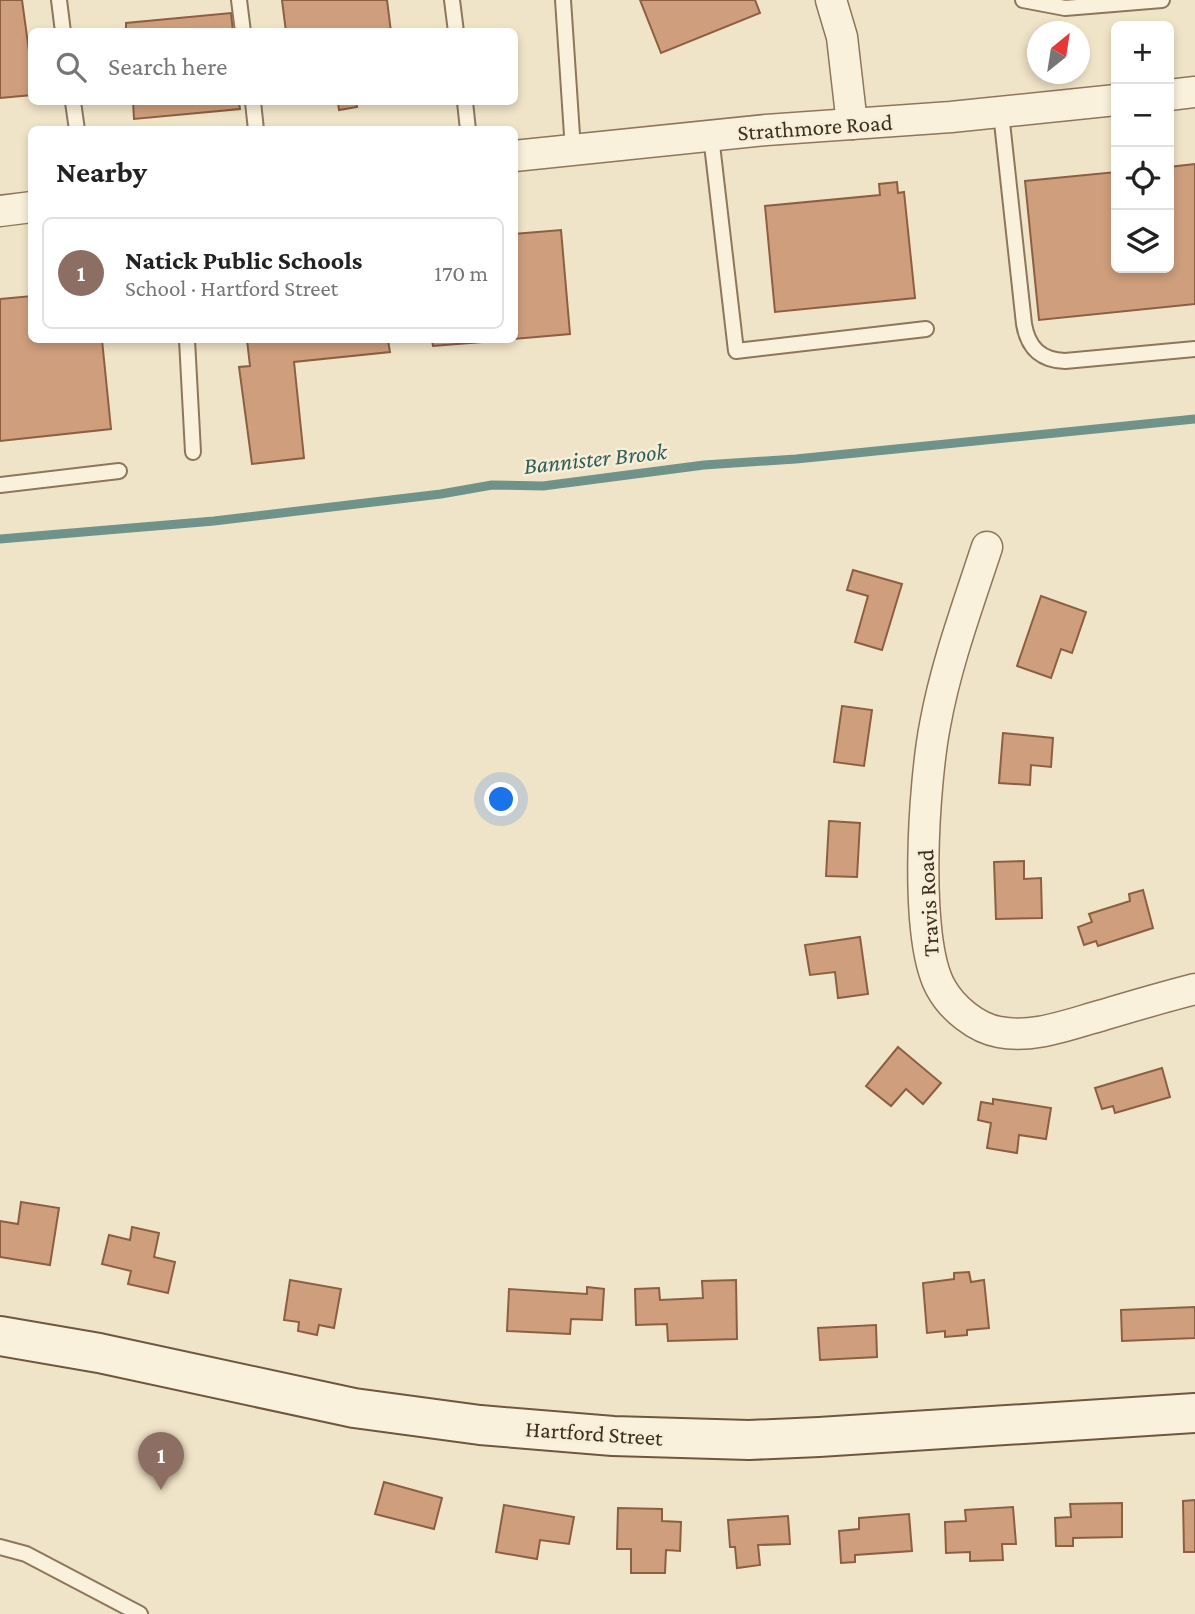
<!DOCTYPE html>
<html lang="en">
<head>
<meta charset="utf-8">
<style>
  body { margin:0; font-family:"Crimson Pro",serif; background:#f6f6f6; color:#222 }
  .controls { position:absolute; right:21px; top:21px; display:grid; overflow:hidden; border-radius:10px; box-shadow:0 4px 10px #0003 }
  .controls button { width:63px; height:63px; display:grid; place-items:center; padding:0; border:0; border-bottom:2px solid #e0e0e0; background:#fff; color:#222; font:35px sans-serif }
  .compass { position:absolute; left:1027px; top:21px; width:63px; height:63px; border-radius:50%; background:#fff; box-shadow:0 4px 10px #0003; rotate:30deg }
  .you { position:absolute; left:502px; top:800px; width:24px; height:24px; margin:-18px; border:5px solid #fff; border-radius:50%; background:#1a73e8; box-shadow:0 0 0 10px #1a73e833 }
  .badge { display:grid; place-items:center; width:46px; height:46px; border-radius:50%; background:#1a73e8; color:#fff; font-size:23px; font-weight:700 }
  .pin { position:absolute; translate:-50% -58px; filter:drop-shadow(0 2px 4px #0008) }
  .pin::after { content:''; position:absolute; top:37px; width:24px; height:21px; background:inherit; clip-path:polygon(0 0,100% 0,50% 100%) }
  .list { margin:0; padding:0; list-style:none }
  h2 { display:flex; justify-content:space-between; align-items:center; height:91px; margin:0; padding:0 28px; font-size:30px }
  h2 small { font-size:23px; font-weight:400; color:#767676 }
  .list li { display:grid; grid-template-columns:46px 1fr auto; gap:21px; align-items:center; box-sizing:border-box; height:112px; margin:0 14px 14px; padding:0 14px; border:2px solid #e0e0e0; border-radius:10px }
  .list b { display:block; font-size:26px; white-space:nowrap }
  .list p { margin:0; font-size:23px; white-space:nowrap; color:#767676 }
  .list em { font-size:23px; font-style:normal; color:#767676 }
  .icon { flex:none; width:38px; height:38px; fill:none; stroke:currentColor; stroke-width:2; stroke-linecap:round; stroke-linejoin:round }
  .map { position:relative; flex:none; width:1195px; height:1614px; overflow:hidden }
  .search { position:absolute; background:#fff; box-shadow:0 4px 10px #0003; left:28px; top:28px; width:490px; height:77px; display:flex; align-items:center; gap:18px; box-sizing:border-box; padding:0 24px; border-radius:10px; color:#767676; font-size:26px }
  .panel { position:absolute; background:#fff; box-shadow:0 4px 10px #0003; left:28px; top:126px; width:490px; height:217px; border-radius:10px }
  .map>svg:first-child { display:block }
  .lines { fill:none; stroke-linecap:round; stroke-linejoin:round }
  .stream { stroke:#6f938a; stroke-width:9 }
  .building { fill:#cf9f7d; stroke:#8d5f41; stroke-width:2 }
  .lane-casing { stroke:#8d765c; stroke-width:18 }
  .street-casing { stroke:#8d765c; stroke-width:33 }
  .secondary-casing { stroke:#6f573f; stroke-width:42 }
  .lane { stroke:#faf1dc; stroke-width:14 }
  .street { stroke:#faf1dc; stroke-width:30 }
  .secondary { stroke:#faf1dc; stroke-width:38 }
  .labels { text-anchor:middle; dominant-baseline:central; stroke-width:5; stroke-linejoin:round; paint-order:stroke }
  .street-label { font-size:23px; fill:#3d2e20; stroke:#f7eed8 }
  .water-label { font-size:24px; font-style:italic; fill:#2f5d5a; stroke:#f7eed8 }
</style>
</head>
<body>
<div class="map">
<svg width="1195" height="1614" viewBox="0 0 1195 1614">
  <rect width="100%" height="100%" fill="#f0e4c8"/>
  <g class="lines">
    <path class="stream" d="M0,539L214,521L441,494L492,485L543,486L704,465L796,459L1195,419"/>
  </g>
  <g class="building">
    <path d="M0,0H22L32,73V95L0,98Z"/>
    <path d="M282,0H387L391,32H286Z"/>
    <path d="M640,0H755L760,13L661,53Z"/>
    <path d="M231,13L233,32H126V23Z"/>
    <path d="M133,102H239L240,109L134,119Z"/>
    <path d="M338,102H356L357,107L339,110Z"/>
    <path d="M1195,164V304L1039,320L1025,181L1116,172V268H1169V167Z"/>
    <path d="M897,182L898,193L904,192L915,298L775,312L765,206L880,195L879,184Z"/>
    <path d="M561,230L570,334L514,339V234Z"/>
    <path d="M32,296V340H102L111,429L0,441V299Z"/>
    <path d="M247,340H388L390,352L294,362L304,458L252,464L239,367L250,366Z"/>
    <path d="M432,340H508L433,346Z"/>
    <path d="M853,570L902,584L882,650L855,642L868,596L847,590Z"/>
    <path d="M1041,596L1086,612L1072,653L1061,649L1051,678L1017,666Z"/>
    <path d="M842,706L872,710L864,766L834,762Z"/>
    <path d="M1003,733L1053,738L1051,767L1031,765L1030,785L999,783Z"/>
    <path d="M829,821L860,823L857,877L826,876Z"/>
    <path d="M1024,861V879L1041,878L1042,918L996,919L994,862Z"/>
    <path d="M1143,890L1153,928L1098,946L1096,941L1084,945L1078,927L1092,922L1089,914L1130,901L1129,894Z"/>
    <path d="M860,937L868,994L838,998L835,972L810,975L805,945Z"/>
    <path d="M898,1047L941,1083L923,1104L906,1089L891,1106L866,1086Z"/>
    <path d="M1162,1068L1170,1097L1115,1113L1113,1106L1102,1109L1095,1088Z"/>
    <path d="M993,1099L1051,1108L1046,1139L1019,1135L1017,1153L987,1148L991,1123L978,1120L981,1102L993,1104Z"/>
    <path d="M21,1202L59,1208L50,1265L0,1257V1221L18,1224Z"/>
    <path d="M132,1227L159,1233L154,1257L175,1262L168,1293L128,1284L131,1271L102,1264L109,1235L130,1240Z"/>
    <path d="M969,1272L971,1282L984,1280L989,1328L967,1330V1335L945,1337V1331L927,1333L923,1283L954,1279V1273Z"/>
    <path d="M290,1280L341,1289L334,1328L319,1325L317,1335L298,1331L299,1322L284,1320Z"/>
    <path d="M736,1280L737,1339L668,1341L667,1324L636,1325L635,1289L659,1288L660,1300L703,1298L702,1281Z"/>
    <path d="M587,1287L604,1289L602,1320L571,1319L570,1334L507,1331L509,1289L587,1294Z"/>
    <path d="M1195,1307V1338L1122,1341L1121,1310Z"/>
    <path d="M876,1325L877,1357L820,1360L818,1328Z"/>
    <path d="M384,1482L442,1498L434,1529L375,1514Z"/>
    <path d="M1195,1500V1552H1184L1183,1501Z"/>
    <path d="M1122,1503V1537L1073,1538V1546H1056L1055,1518L1071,1517L1070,1504Z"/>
    <path d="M504,1505L574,1517L569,1544L540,1540L537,1559L496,1552Z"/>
    <path d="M1013,1507L1016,1544H1002L1003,1560L970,1561V1552L946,1553L945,1522L966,1521L965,1510Z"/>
    <path d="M618,1508L662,1509V1521L681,1522L680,1551L666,1550L665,1573H631V1549H617Z"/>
    <path d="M909,1514L912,1551L855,1555V1562L841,1563L839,1531L859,1529V1518Z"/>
    <path d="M788,1516L790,1544L758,1545L760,1565L737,1568L735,1547H730L728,1520Z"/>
  </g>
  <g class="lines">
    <g class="lane-casing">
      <g id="lane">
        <path d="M59,0L63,32"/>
        <path d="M239,0L243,32"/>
        <path d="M452,0L456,32"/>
        <path d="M563,0L573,150"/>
        <path d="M1023,0L1065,8L1162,0"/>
        <path d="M73,102L77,130"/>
        <path d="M253,102L256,130"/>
        <path d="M465,102L468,130"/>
        <path d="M1001,113L1024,324C1028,348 1041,360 1065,361L1195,349"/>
        <path d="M711,136L736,351L926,329"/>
        <path d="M187,340L193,452"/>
        <path d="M0,485L119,471"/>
        <path d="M0,1547L26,1554L140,1614"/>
      </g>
    </g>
    <g class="street-casing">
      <g id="street">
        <path d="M831,0L842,37L852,124"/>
        <path d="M1169,95L1195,92"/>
        <path d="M514,156L766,130L951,117L1116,100"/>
        <path d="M0,211L32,207"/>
        <path d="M987,547C968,605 946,664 935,725C924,782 913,939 941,988C952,1008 976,1028 999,1032C1033,1039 1070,1024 1103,1015C1133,1006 1164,997 1195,989"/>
      </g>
    </g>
    <g class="secondary-casing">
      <path id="secondary" d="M0,1336L99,1353L354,1408L480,1425L613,1436L749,1440L819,1437L1195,1413"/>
    </g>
    <use href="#lane" class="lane"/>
    <use href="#street" class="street"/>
    <use href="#secondary" class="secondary"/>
  </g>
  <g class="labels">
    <g class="street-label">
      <text transform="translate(815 127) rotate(-4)">Strathmore Road</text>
      <text transform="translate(928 903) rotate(-93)">Travis Road</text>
      <text transform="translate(594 1433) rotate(4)">Hartford Street</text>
    </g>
    <g class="water-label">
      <text transform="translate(595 458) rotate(-6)">Bannister Brook</text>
    </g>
  </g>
</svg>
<div class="controls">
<button>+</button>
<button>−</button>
<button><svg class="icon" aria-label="locate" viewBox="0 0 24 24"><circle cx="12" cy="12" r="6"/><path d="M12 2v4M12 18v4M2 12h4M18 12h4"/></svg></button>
<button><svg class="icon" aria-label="layers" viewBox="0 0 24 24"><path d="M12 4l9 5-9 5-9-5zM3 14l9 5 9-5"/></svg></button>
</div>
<svg class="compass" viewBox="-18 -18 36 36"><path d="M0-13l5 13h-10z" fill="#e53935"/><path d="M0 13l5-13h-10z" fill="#767676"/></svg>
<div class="you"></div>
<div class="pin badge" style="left:161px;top:1490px;background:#8d6e63">1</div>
<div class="search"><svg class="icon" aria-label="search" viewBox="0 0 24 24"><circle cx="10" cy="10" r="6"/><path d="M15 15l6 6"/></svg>Search here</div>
<section class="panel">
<h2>Nearby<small></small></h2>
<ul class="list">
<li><span class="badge" style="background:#8d6e63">1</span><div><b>Natick Public Schools</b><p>School · Hartford Street</p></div><em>170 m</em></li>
</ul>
</section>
</div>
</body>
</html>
